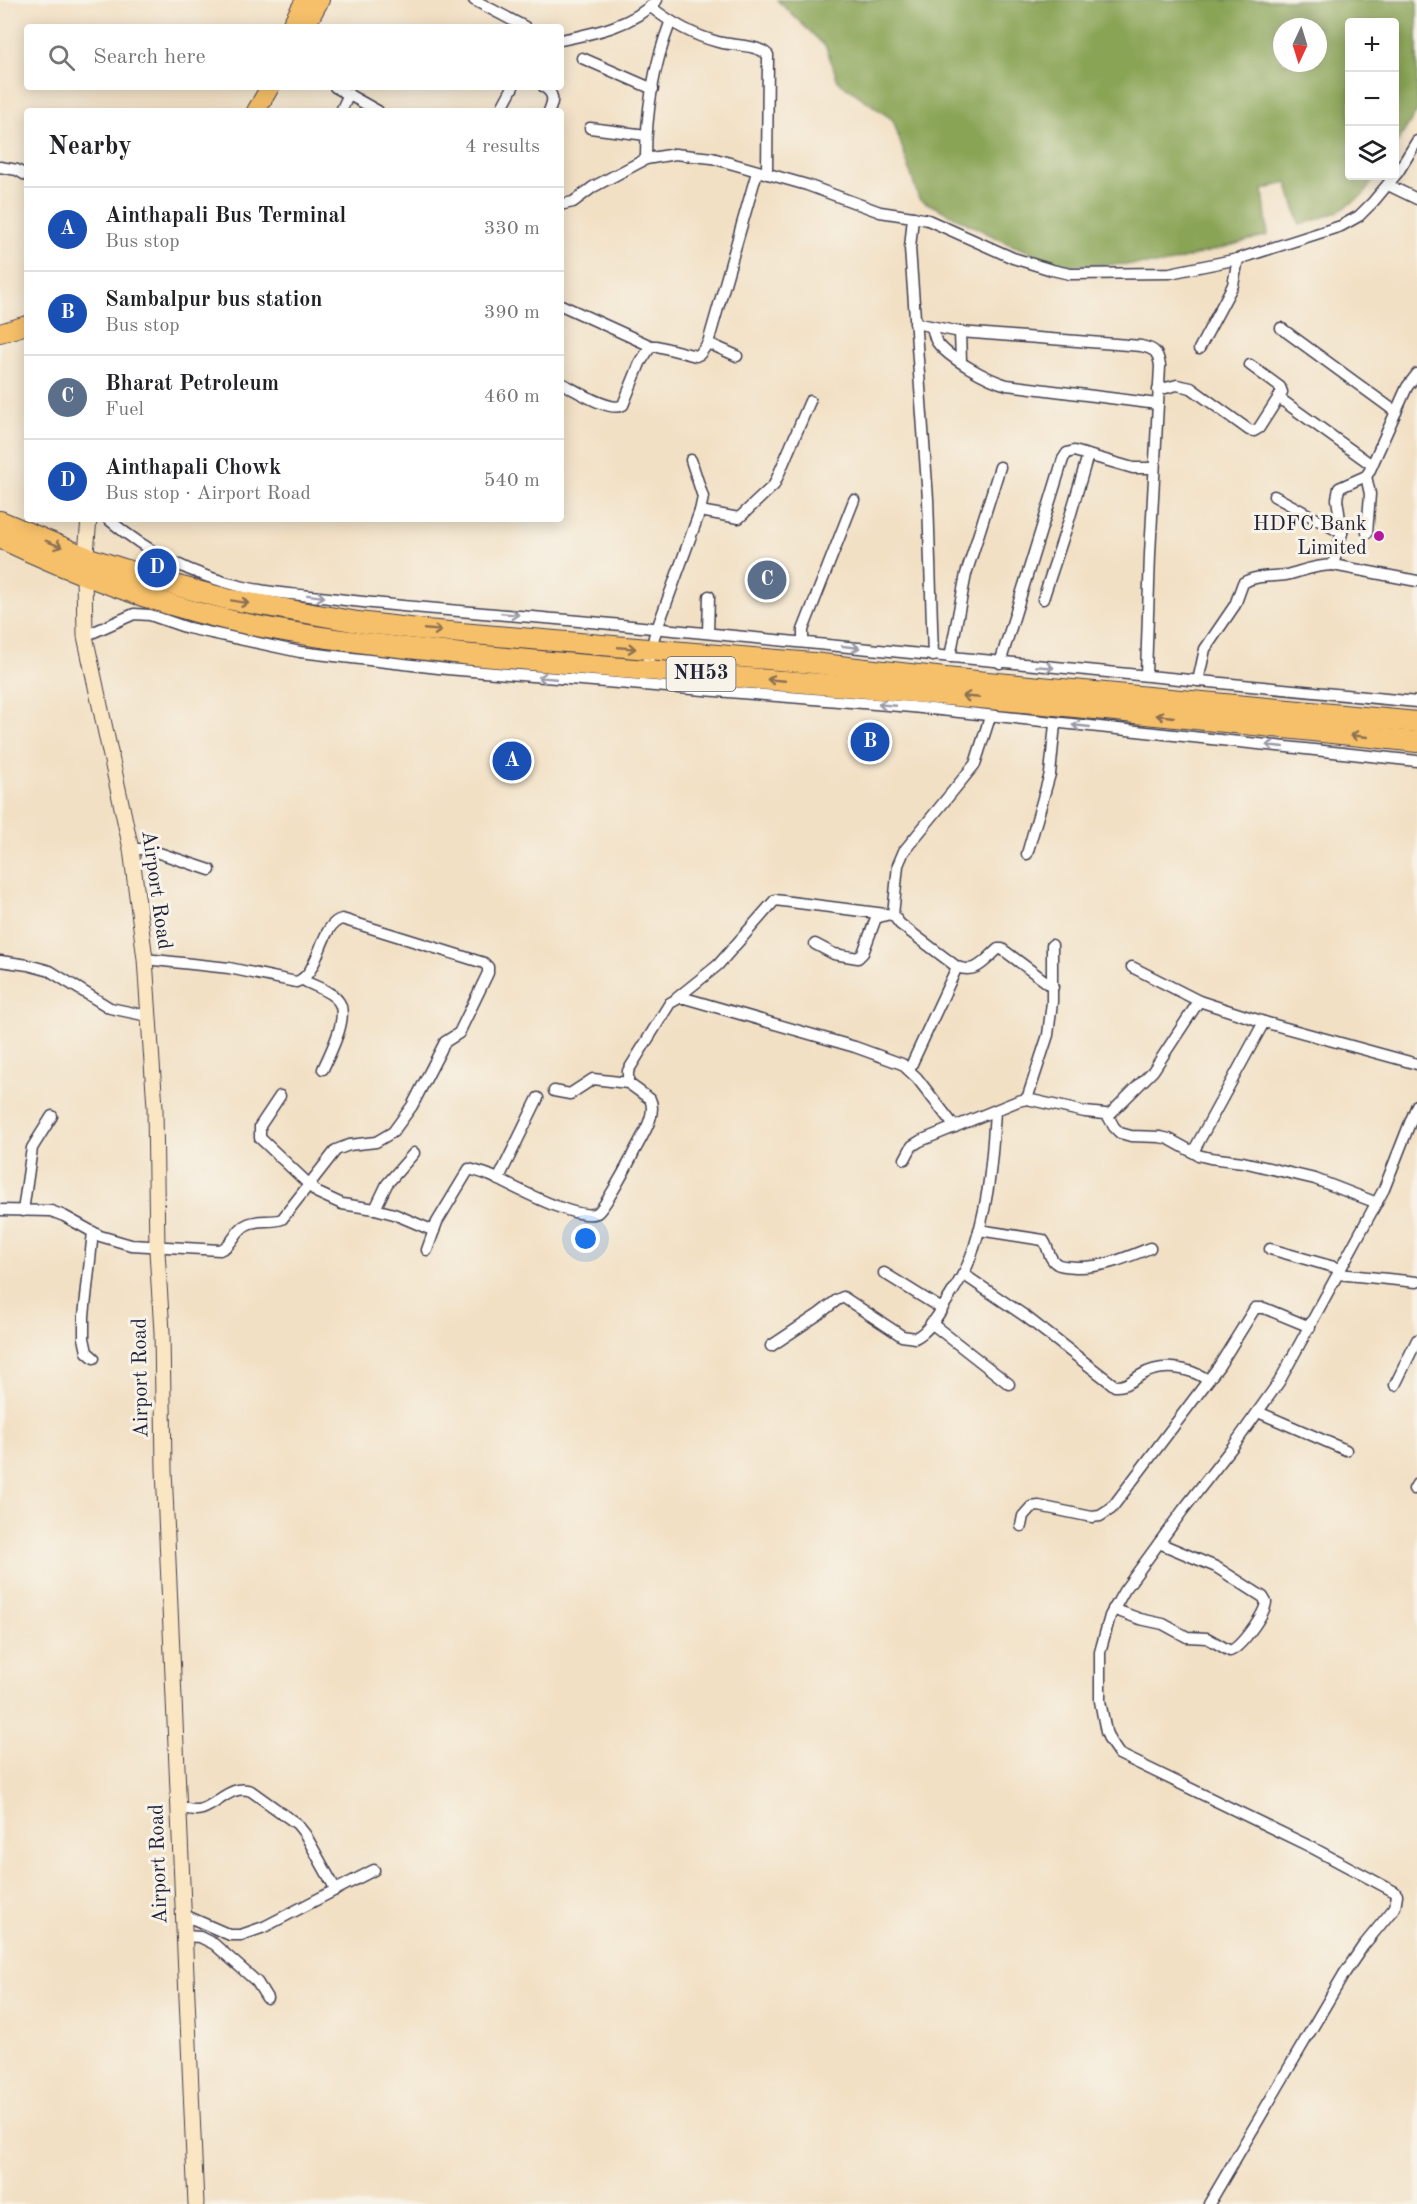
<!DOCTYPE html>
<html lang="en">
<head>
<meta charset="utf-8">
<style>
  body { margin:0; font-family:"Old Standard TT",serif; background:#f6f6f6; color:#202124 }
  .controls { position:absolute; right:18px; top:18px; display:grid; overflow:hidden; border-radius:6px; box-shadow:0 3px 15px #0003 }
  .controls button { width:54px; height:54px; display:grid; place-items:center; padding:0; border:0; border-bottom:2px solid #e0e0e0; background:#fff; color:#202124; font:30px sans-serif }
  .compass { position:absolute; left:1273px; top:18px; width:54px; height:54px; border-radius:50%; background:#fff; box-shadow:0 3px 15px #0003; rotate:184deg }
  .you { position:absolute; left:586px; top:1239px; width:21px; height:21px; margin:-15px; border:4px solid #fff; border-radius:50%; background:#1a73e8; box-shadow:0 0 0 9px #1a73e833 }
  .badge { display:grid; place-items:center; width:39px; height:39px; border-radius:50%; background:#ea580c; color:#fff; font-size:20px; font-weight:700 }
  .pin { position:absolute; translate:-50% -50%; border:3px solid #fff; box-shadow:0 2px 6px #0006 }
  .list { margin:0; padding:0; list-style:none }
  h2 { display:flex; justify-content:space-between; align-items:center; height:78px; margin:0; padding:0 24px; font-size:26px }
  h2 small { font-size:20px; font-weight:400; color:#757577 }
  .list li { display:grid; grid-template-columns:39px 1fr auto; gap:18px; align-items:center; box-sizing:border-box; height:84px; padding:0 24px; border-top:2px solid #e0e0e0 }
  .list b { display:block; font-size:22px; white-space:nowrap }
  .list p { margin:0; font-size:20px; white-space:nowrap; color:#757577 }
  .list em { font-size:20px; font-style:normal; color:#757577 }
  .icon { flex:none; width:33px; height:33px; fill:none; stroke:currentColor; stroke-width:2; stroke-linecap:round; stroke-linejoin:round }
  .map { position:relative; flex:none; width:1417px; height:2204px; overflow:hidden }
  .search { position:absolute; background:#fff; box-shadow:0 3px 15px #0003; left:24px; top:24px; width:540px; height:66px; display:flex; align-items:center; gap:15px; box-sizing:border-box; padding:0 21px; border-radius:6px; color:#757577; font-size:22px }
  .panel { position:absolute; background:#fff; box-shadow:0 3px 15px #0003; left:24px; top:108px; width:540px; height:414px; border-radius:6px }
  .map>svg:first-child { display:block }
  .forest { fill:#8aa457; stroke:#566349; stroke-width:1.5; fill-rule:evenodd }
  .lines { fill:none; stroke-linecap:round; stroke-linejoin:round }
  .street-casing { stroke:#413e50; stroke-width:13 }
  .secondary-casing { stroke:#413e50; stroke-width:17 }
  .primary-casing { stroke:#413e50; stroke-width:20 }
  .highway-casing { stroke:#413e50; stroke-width:22 }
  .street { stroke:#fff; stroke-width:10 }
  .secondary { stroke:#fbe6c4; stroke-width:15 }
  .primary { stroke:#f6c06b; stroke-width:18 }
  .highway { stroke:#f6c06b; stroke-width:20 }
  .oneway { stroke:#8c7153 }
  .oneway2 { stroke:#9c9ca7 }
  .poi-dot { fill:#b5179e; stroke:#f7f3e8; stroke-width:2 }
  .labels { text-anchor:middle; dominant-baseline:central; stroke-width:6; stroke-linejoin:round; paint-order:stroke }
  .shield { fill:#f7f3e8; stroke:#62616f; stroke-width:1.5 }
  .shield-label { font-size:20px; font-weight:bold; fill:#22223b }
  .poi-label { font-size:21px; fill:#22223b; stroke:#f7f3e8; text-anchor:end }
  .street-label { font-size:21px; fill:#22223b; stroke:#f7f3e8 }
</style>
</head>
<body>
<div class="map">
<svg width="1417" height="2204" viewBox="0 0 1417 2204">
  <rect width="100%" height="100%" fill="#f7f3e8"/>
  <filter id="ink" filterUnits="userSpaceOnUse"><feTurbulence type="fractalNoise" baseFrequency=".0167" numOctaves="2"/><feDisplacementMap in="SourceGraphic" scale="12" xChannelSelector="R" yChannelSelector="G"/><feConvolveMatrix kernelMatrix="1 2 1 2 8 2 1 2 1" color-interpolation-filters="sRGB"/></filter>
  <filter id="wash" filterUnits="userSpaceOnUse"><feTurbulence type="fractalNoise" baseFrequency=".008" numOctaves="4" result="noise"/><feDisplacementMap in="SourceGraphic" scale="24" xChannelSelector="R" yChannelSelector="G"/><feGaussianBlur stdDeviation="1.35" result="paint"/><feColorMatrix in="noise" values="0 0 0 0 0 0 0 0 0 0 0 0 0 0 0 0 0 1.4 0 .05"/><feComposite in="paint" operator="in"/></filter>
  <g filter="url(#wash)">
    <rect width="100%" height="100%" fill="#f2e0c4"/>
    <path class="forest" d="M777,0H1417V111L1395,146L1394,22H1350V176H1376L1363,195L1338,212L1300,225L1287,182L1263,190L1268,235L1165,264L1064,265L1007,243L919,199L893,120L838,81L826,47ZM1282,27H1318V63H1282Z"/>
  </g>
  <g filter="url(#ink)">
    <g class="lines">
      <g class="street-casing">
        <g id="street">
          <path d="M474,0L525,27"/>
          <path d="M651,7C671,23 692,35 718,42C733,46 757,44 768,55L767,174"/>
          <path d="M561,40C595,33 632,26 657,0"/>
          <path d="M582,58L653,89"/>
          <path d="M335,87L378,111"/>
          <path d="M544,87C554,94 554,100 549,111"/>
          <path d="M341,111L349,94"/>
          <path d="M500,111L513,87"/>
          <path d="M590,128L646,135"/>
          <path d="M646,159C646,113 654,65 670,23"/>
          <path d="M0,167L17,170L27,176"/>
          <path d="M1388,185L1417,199"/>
          <path d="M561,202L564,204L573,202L593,187L646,159L675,154L712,158L807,185L880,212L913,217L910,248L928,499L933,656"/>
          <path d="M913,217L928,220L1013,258L1052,270L1070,274L1170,273L1238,259L1341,226L1359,216L1373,202L1398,172L1417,141"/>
          <path d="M561,305L651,346"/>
          <path d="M915,323L960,332L1141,346C1155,349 1158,352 1160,366L1150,554L1146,675"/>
          <path d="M932,328C934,332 934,338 937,342C948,358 988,380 1007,385L1157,404"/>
          <path d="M1281,328L1396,412"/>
          <path d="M960,332L961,361"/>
          <path d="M1199,349L1233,285L1238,259"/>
          <path d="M737,356L708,343L757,172"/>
          <path d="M561,383C576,390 610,413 623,405L640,363L651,346H657L696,356L700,354L708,343"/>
          <path d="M1158,390L1177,385L1191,388L1249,430L1254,431L1259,428L1282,392L1280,387L1250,365"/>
          <path d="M1279,398L1372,465"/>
          <path d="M691,460L703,497L700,511"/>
          <path d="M1366,476L1370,494L1367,533"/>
          <path d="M1274,496L1342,533"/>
          <path d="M108,519C147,552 194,576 244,587C274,594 307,595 337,599C428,610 520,615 611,624C879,650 1148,675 1417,702"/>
          <path d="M1333,565L1417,581"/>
          <path d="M1043,599L1069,520L1088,455"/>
          <path d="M708,633L709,596"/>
          <path d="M85,636L134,614L150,615L188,628L300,652L447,669L912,707L1417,761"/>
          <path d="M803,642V630L854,500"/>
          <path d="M950,657L966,574L1000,467"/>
          <path d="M1000,663L1063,459L1067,453L1074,451L1133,468H1154"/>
          <path d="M643,674L652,650L654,637L700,511L739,518L774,485L810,401"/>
          <path d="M1198,681L1205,649L1235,605L1243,583C1255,575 1272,577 1286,575C1302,571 1316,565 1333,565L1342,533L1337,499L1339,488L1366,476L1369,472L1407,387L1417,374"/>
          <path d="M990,717L975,764L904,851L898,865L893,915L900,924L957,967C977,974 984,961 998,949H1002L1053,987"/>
          <path d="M131,849H147L210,870"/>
          <path d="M1027,854L1050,774L1055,724"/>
          <path d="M815,944L834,954L858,958L863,953L876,918L886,915"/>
          <path d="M0,961L28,965L50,971L110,1008L148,1016"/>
          <path d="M1132,967L1199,1001L1264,1022L1417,1064"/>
          <path d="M303,980C313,986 332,991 339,1002C349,1018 330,1053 323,1069"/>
          <path d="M677,998L718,965L775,900L893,915"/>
          <path d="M909,1070L957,967"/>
          <path d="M554,1091L570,1094L593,1079L628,1083"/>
          <path d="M280,1096L260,1126V1138L318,1193L342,1204L375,1209L394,1214L434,1231"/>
          <path d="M1027,1099L1048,1035L1052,1002V945"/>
          <path d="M1108,1116L1153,1071L1199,1001"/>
          <path d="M1193,1152L1264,1022"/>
          <path d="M905,1159L912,1146L920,1141L1018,1101L1027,1099L1085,1112L1105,1114L1108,1116L1114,1127L1120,1133L1131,1136L1160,1137L1169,1139L1198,1155L1210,1158L1243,1162L1315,1179L1377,1203"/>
          <path d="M498,1180L538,1098"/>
          <path d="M375,1209L387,1184L414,1153"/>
          <path d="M0,1210L51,1211L64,1216L100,1236L131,1245L220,1250C234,1245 235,1229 248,1224C258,1219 271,1223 282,1219L336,1150L349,1145L376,1142L393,1132L412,1106L445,1042L459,1033L488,973V967L484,963L342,919C319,924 321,974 296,982L229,968L145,959"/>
          <path d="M23,1211L32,1148L52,1116"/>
          <path d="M979,1230L1043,1240C1049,1247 1048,1259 1057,1264C1062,1267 1070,1266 1076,1267C1103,1268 1125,1258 1150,1248"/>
          <path d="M93,1232L84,1316V1338L87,1352L94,1358"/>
          <path d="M1270,1249L1341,1269"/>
          <path d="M427,1250L437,1222L469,1169C476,1171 484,1173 491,1176C511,1185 577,1222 597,1213C604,1209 629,1163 633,1154C640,1139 658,1115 650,1099L628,1083V1071L670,1003L681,997L855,1047L902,1064L917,1078L955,1127"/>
          <path d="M884,1273L942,1309"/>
          <path d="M963,1274L1025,1316L1115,1386C1126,1387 1132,1380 1141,1375C1162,1363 1188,1367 1208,1380"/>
          <path d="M1338,1274L1417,1282"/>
          <path d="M931,1323L1009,1384"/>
          <path d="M771,1346L819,1314L837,1300L843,1297L902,1336L915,1338C928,1332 938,1316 945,1304C953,1291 962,1278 968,1264C988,1215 992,1163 995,1111"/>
          <path d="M1395,1385L1417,1340"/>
          <path d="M1258,1412L1346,1450"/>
          <path d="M1414,1489L1417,1484"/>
          <path d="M1021,1526L1023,1516L1031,1507L1039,1506L1092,1517L1100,1516L1111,1509L1219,1366L1255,1308H1264L1310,1327"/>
          <path d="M1113,1609L1140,1619L1163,1624L1187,1637L1207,1638L1230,1651C1241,1647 1265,1614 1266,1602L1263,1597L1216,1567L1159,1543"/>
          <path d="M178,1807C185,1808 195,1812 202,1809C219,1803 232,1784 251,1791L297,1824L305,1834L336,1890"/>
          <path d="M182,1914L230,1935H241L264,1927L374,1870"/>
          <path d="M183,1936L200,1937L214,1944L257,1982L267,1998"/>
          <path d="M1209,2204L1344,1974L1363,1946L1395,1907L1397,1895L1395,1892L1311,1847L1119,1754L1110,1741L1106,1732L1100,1701V1652L1110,1616L1124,1591L1183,1510L1234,1445L1279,1382L1384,1189L1417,1105"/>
        </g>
      </g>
      <g class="secondary-casing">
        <path id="secondary" d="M89,519L84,575L85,636L131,849L145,959L155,1107L157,1251L162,1332L164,1469L196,2204"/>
      </g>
      <g class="primary-casing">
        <g id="primary">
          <path d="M290,27L305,0"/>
          <path d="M305,27L320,0"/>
          <path d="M256,111L270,87"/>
          <path d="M0,333L27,325"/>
        </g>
      </g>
      <g class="highway-casing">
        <g id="highway">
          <path d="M0,521L86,557L174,585L227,599L358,622L426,630L813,663L945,678L1417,722"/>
          <path d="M0,538C71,572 147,601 224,619C299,636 376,645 453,653C563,664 673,672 784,681C995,698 1206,720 1417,742"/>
        </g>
      </g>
      <use href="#street" class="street"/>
      <use href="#secondary" class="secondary"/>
      <use href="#primary" class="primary"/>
      <use href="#highway" class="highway"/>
    </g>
    <defs><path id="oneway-shaft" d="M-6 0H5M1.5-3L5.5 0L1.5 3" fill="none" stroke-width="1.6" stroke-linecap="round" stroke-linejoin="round" transform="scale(1.5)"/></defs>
    <g class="oneway">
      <use href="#oneway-shaft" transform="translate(54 544) rotate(22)"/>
      <use href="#oneway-shaft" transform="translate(240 602) rotate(10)"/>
      <use href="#oneway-shaft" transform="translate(433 630) rotate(5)"/>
      <use href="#oneway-shaft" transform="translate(627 648) rotate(5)"/>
      <use href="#oneway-shaft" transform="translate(776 680) rotate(-175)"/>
      <use href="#oneway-shaft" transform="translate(971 697) rotate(-175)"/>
      <use href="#oneway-shaft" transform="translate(1165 716) rotate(-174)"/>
      <use href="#oneway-shaft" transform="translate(1359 736) rotate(-174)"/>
    </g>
    <g class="oneway2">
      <use href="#oneway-shaft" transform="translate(316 596) rotate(7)"/>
      <use href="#oneway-shaft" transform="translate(510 614) rotate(5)"/>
      <use href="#oneway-shaft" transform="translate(851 647) rotate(6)"/>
      <use href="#oneway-shaft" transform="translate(1045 667) rotate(5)"/>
      <use href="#oneway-shaft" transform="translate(547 678) rotate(-175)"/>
      <use href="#oneway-shaft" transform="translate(887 705) rotate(-175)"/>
      <use href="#oneway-shaft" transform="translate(1081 726) rotate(-174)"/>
      <use href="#oneway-shaft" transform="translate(1275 746) rotate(-174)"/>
    </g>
  </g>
  <circle class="poi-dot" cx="1379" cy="536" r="6"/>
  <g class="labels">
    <rect class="shield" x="666.5" y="657" width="69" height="34" rx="4.5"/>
    <g class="shield-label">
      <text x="701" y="674">NH53</text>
    </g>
    <g class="poi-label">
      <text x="1367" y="524">HDFC Bank<tspan x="1367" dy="24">Limited</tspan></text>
    </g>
    <g class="street-label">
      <text transform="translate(156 890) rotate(82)">Airport Road</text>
      <text transform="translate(141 1378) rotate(-91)">Airport Road</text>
      <text transform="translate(159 1864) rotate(-92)">Airport Road</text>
    </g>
  </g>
</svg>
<div class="controls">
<button>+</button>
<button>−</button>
<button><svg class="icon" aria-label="layers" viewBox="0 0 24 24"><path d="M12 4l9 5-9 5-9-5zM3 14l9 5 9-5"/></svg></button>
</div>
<svg class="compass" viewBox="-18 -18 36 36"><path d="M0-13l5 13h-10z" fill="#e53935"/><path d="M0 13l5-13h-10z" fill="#757577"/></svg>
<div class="you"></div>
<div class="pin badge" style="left:512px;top:761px;background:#1a4fb4">A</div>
<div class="pin badge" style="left:870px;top:742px;background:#1a4fb4">B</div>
<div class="pin badge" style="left:767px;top:580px;background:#5c6f8a">C</div>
<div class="pin badge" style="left:157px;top:568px;background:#1a4fb4">D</div>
<div class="search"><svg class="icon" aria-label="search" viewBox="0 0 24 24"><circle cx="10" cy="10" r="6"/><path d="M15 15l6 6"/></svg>Search here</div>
<section class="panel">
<h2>Nearby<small>4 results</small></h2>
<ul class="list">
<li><span class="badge" style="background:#1a4fb4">A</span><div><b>Ainthapali Bus Terminal</b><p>Bus stop</p></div><em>330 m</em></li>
<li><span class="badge" style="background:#1a4fb4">B</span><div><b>Sambalpur bus station</b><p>Bus stop</p></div><em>390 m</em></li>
<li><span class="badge" style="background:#5c6f8a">C</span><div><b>Bharat Petroleum</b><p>Fuel</p></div><em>460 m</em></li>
<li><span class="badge" style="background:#1a4fb4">D</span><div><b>Ainthapali Chowk</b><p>Bus stop · Airport Road</p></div><em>540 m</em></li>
</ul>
</section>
</div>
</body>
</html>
